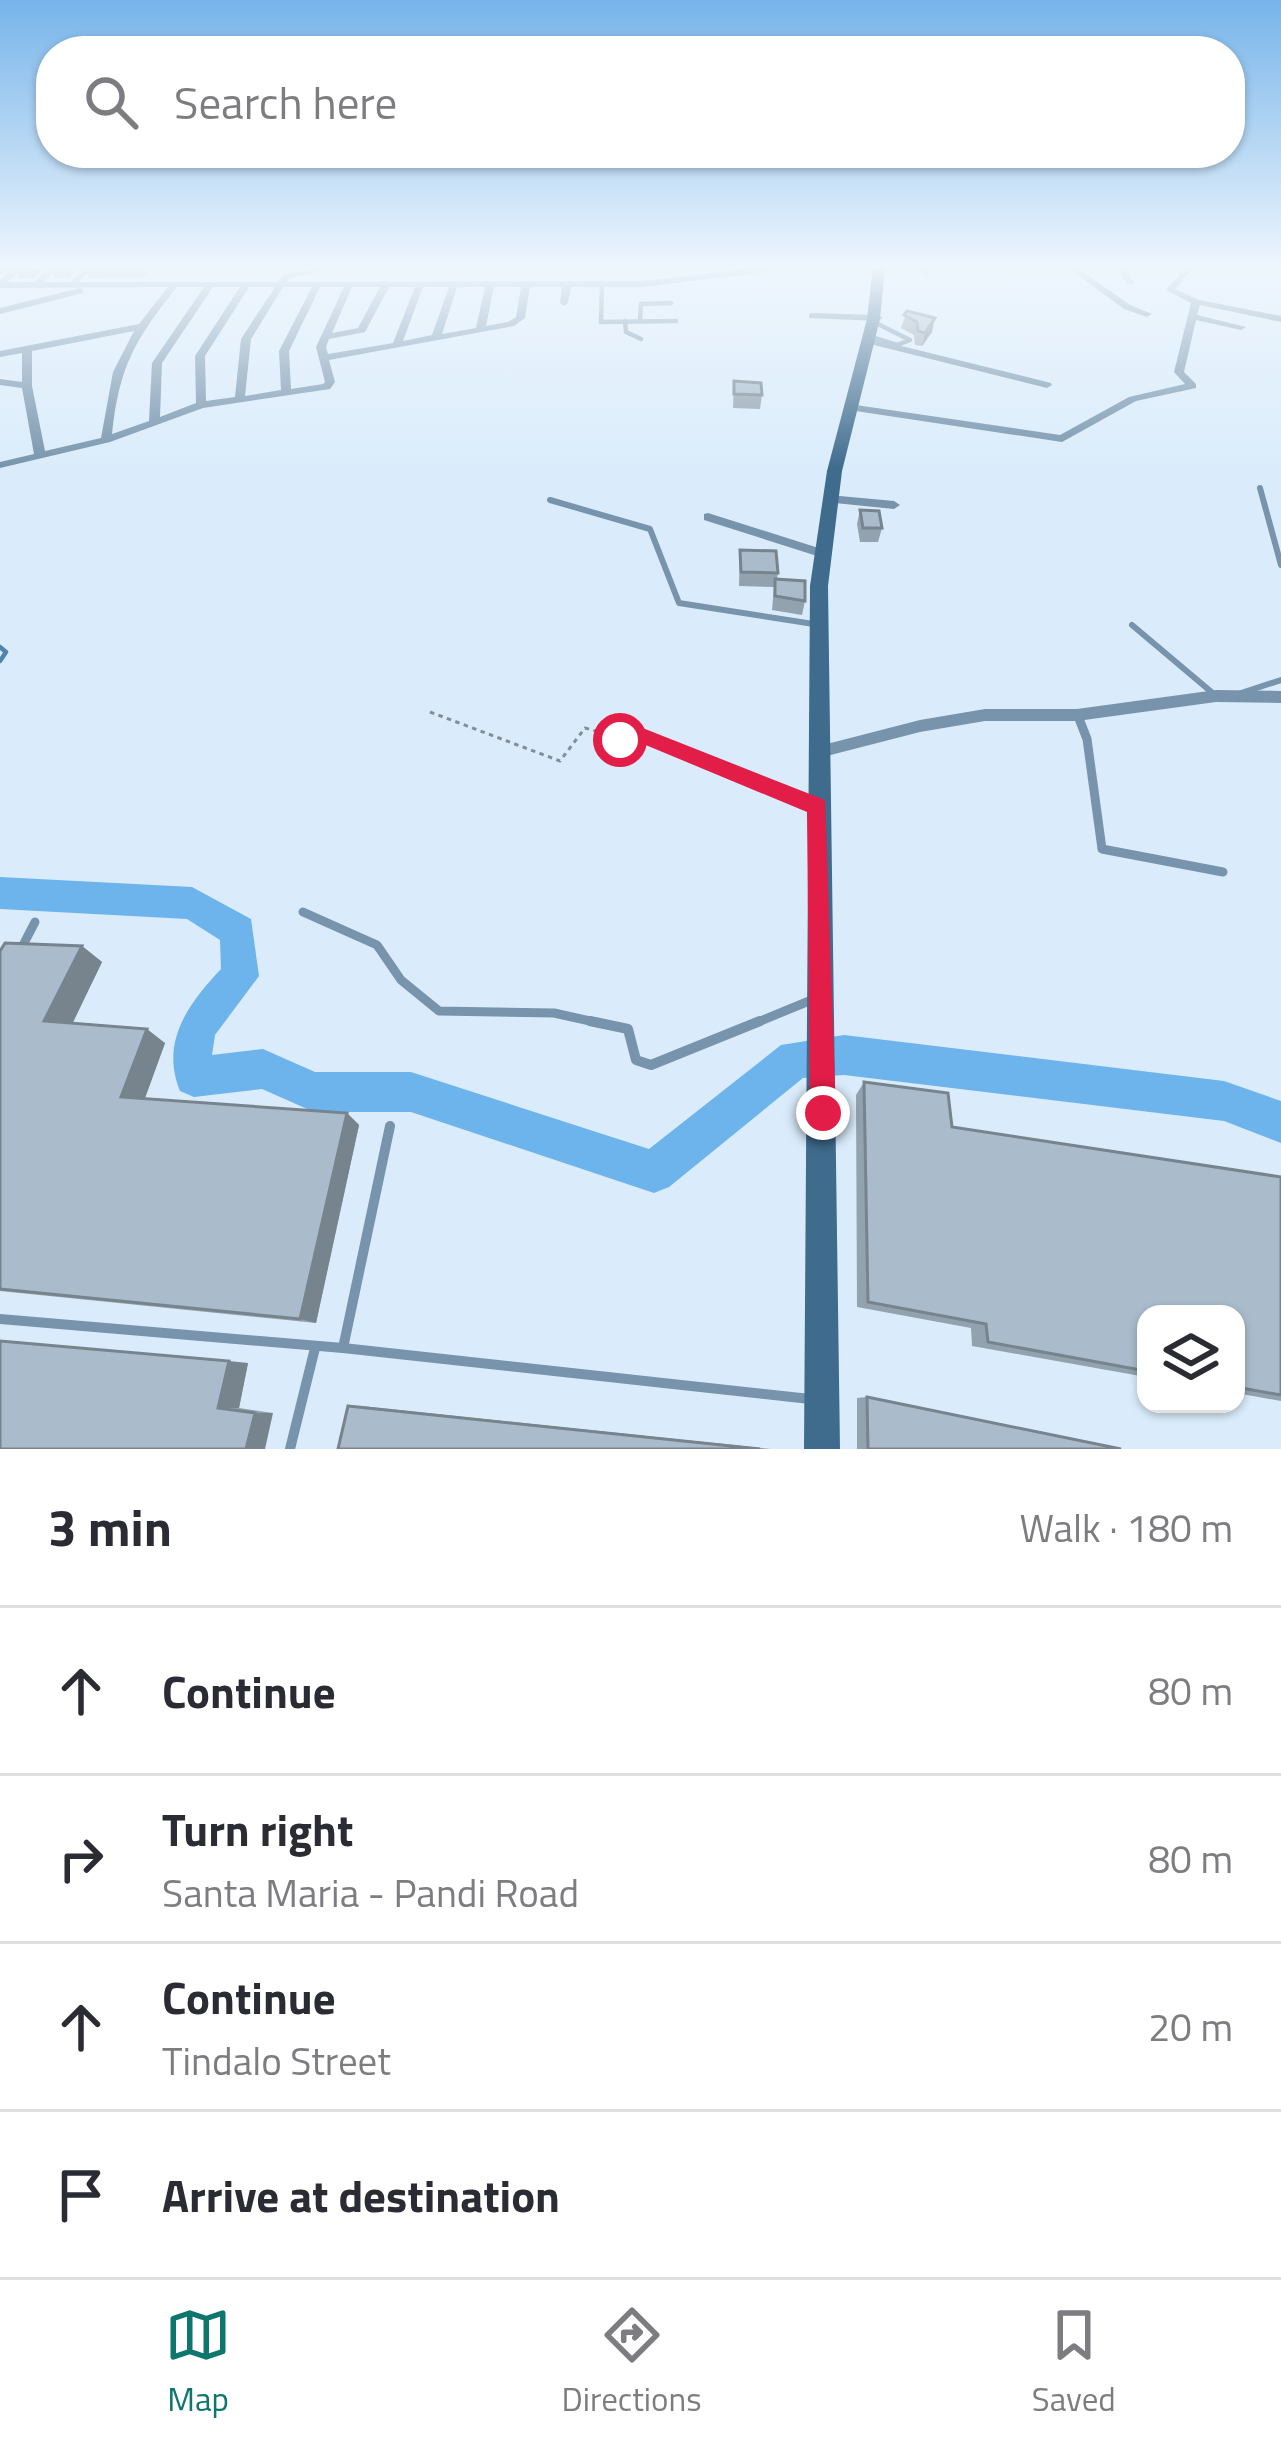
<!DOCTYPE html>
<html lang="en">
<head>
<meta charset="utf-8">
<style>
  body { margin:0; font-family:"Titillium Web",sans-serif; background:#f2f2f3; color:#2b2b33 }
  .controls { position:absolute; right:36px; bottom:36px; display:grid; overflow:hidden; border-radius:24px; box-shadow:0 3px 9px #0004 }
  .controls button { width:108px; height:108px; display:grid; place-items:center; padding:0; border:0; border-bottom:3px solid #e1e1e2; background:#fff; color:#2b2b33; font:60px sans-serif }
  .stop { position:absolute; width:36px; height:36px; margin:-27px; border:9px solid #e11d48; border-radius:50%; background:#fff }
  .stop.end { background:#e11d48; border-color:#fff; box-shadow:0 3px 12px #0008 }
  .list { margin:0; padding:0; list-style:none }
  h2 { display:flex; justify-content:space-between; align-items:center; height:156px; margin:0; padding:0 48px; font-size:51px }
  h2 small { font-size:39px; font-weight:400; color:#7c7c81 }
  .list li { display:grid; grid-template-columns:78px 1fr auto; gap:36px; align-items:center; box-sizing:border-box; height:168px; padding:0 48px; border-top:3px solid #e1e1e2 }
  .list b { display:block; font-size:45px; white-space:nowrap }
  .list p { margin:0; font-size:39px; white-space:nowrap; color:#7c7c81 }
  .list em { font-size:39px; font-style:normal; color:#7c7c81 }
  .icon { flex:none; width:66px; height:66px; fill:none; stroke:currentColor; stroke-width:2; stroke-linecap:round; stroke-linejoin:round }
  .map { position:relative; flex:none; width:1281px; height:1449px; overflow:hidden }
  .search { position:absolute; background:#fff; box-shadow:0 3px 9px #0004; left:36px; right:36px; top:36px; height:132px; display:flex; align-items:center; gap:30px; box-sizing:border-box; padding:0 42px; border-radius:48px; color:#7c7c81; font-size:45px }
  .sheet { height:828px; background:#fff }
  nav { display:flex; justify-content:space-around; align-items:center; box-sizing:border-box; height:168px; border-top:3px solid #e1e1e2; background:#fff; font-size:33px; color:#7c7c81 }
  nav a { display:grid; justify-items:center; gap:6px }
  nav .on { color:#0f766e }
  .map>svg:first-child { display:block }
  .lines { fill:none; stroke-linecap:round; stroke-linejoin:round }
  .stream { stroke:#5184ad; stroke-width:4.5 }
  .river { fill:#6db4ec; fill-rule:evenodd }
  .path { stroke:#818e98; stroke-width:3; stroke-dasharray:4.5 4.5; stroke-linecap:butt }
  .service-far3 { stroke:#7794ac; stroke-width:4.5 }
  .service-far2 { stroke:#7794ac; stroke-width:6 }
  .service-far1 { stroke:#7794ac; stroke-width:9 }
  .service { stroke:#7794ac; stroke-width:10 }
  .minor { fill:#7794ac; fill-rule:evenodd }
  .secondary { fill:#3f6b8d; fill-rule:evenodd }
  .wall { fill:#92a2af }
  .shaded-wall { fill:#77848e }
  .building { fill:#aabccb; stroke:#77848e; stroke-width:3 }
  .route { fill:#e11d48 }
</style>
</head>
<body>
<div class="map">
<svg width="1281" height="1449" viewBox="0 0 1281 1449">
  <rect width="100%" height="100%" fill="#daecfb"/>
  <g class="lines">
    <path class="stream" d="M0,647L6,652L0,661"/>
    <path class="river" d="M0,877L192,887L251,919L259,976L215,1035L212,1055L263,1049L315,1072H411L649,1149L781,1045L844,1035L1224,1081L1281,1101V1143L1224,1121L844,1075L803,1078L669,1187L654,1193L411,1112H314L262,1089L194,1097L180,1091C160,1042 188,1004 221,969L220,940L187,919L0,909Z"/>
    <path class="path" d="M430,712L560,761L585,728L623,739"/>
    <g class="service-far3">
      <path d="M916,267L926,273"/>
      <path d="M602,284L601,322L676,321"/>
      <path d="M640,320L641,304L671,303"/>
      <path d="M625,321L626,332L641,339"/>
      <path d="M871,337L897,345L910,340L876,323"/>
    </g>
    <g class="service-far2">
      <path d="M1260,488L1281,565"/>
      <path d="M550,500L650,529L679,603L820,625"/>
      <path d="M1132,625L1215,695"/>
      <path d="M1235,695L1281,680"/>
    </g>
    <g class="service-far1">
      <path d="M1078,716L1087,739L1102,849L1223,872"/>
      <path d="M303,912L377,945L401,980L439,1011L554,1013L604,1024"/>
      <path d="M20,951L35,922"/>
      <path d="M753,1024L814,999"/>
    </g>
    <g class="service">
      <path d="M590,1021L628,1029L636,1060L651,1065L760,1021"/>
      <path d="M0,1319L343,1348L810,1399"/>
      <path d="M343,1348L390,1126"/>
      <path d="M290,1449L315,1348"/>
    </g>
    <g class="minor">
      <path d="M15,267H24L8,282H34L51,267H59L44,282H70L85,267H93L79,282H278L283,274L328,267H345L289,278L287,282L642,281L764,267H786L782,270L642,287H571L568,303L564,306L560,303L562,287H530L525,318L514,326L329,360L335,382L330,389L203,408L110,442L0,468V462L34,454L22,388L0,385V379L22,382V353L0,357V351L139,324L168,287L0,288V280ZM177,287H204L152,363L149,421L112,434C119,367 135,339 177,287ZM213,287H240L195,356L196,403L160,417L162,363ZM249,287H275L241,339L235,397L206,401L205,356ZM283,287H312L279,351L281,390L245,396L251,339ZM320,287H344L316,347L325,382L323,384L291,389L289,351ZM352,287H380L358,328L332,333ZM389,287H415L393,343L328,354L326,347L329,339L365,332ZM423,287H449L432,335L403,341ZM457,287H485L476,328L442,334ZM494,287H521L516,317L508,322L486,326ZM134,331L113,372L101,438L45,451L32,386V351Z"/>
      <path d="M357,267H365L360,271Z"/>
      <path d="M563,267H571L566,273L562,270Z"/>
      <path d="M971,267H980L976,270Z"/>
      <path d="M1067,267H1076L1130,305L1152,314L1147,317L1124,309Z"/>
      <path d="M1117,267H1125L1134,282L1133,284H1127Z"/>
      <path d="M1186,267H1194L1175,289L1199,300L1281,316V322L1200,305L1197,315L1246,327L1241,330L1196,320L1184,372L1196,384V388L1136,401L1062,442L849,410L844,407L849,404L1060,435L1129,397L1185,384L1174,372L1191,303L1166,290Z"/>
      <path d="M80,288L83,289V293L0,314V308Z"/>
      <path d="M812,313L878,315L883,318L878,321L809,318V314Z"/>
      <path d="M869,338L1051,383L1052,385L1047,388L866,343V339Z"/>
      <path d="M829,495L894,501L900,505L894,509L825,502L823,499Z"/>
      <path d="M708,513L825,550L827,553L821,557L817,556L704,520V514Z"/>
      <path d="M1216,690L1281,691V703L1216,702L1077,721H985L920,732L819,758L814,756L811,752L814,748L819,746L920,720L985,709H1077Z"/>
      <path d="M635,726L823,802L825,807L823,812L817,814L811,812L630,736L627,732L630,728Z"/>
    </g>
    <path class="secondary" d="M873,267H885L880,319L842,471L828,586L840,1449H804L810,586L827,471L867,319Z"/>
  </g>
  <g class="wall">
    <path d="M46,267L32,278H19L16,271Z"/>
    <path d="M80,267L68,278H55L52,271Z"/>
    <path d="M152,267L143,277L89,278L86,271Z"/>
    <path d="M907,311L932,332L922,346L915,345L914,335L901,328Z"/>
    <path d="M734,381L762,395L760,409L733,408Z"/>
    <path d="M860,510L882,528L878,542H860L857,524Z"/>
    <path d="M740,550L778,573L777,579L805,601L802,615L772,610L774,587L739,586Z"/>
    <path d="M82,946L102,962L72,1023L165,1043L145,1098L347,1113L359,1125L316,1323L0,1291V951Z"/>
    <path d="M864,1082L952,1127L1281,1177V1401L1236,1393V1314H1146V1377L972,1346L971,1328L857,1307L856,1095Z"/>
    <path d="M248,1363L239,1408L273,1413L0,1449Z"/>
    <path d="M867,1397L1121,1449H857V1398Z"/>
    <path d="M348,1406H361L771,1449H338Z"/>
  </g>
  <g class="shaded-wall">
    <path d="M0,267H10L0,276Z"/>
    <path d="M35,267H46L32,278L29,271Z"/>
    <path d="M70,267H80L68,278L65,271Z"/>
    <path d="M144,267H152L143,277L141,270Z"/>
    <path d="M935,318L932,332L922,346L925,333Z"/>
    <path d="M82,946L102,962L67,1035L44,1021Z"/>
    <path d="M147,1029L165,1043L141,1109L121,1097Z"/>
    <path d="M347,1113L359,1125L316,1323L300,1319Z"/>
    <path d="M229,1361L248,1363L239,1408H218Z"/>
    <path d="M255,1413H273L265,1449H246Z"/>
  </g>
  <g class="building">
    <path d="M20,267H35L29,271H16Z"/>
    <path d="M55,267H70L65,271H52Z"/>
    <path d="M90,267H144L141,270L86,271Z"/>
    <path d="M907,311L935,318L925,333L918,331L917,322L904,315Z"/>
    <path d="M734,381L761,383L762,395L734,394Z"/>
    <path d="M860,510L879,511L882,528H863Z"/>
    <path d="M740,550L776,551L778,573L741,572Z"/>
    <path d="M775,579L805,581V601L775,596Z"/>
    <path d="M5,943L82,946L44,1021L147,1029L121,1097L347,1113L300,1319L0,1289V951Z"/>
    <path d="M864,1082L948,1093L952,1127L1281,1177V1395L1236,1387V1314H1146V1371L988,1342L986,1324L868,1302Z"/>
    <path d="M0,1341L229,1361L218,1408L255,1413L246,1449H0Z"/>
    <path d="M867,1397L1121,1449H868Z"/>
    <path d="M348,1406L760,1449H338Z"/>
  </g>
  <linearGradient id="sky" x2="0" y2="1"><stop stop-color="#77b4ea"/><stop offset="0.57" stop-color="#eef6fd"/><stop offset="1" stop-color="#eef6fd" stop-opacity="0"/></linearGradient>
  <rect width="1281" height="469" fill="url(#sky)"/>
  <path class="route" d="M635,725L825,800L836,1113L832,1122L823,1126L813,1122L810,1113L807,812L636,741L620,748L613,746V735Z"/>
</svg>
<div class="controls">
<button><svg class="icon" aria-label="layers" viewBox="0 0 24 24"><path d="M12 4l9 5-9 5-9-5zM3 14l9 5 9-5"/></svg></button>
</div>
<div class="stop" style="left:620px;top:740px"></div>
<div class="stop end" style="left:823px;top:1113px"></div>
<div class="search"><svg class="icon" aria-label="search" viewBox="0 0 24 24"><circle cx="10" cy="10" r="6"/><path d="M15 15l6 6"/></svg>Search here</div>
</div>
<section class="sheet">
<h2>3 min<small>Walk · 180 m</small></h2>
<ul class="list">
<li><svg class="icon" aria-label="ahead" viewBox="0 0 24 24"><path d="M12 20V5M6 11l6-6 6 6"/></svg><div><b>Continue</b></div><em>80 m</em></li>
<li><svg class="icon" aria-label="right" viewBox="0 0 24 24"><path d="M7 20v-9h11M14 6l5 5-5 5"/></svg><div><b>Turn right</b><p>Santa Maria - Pandi Road</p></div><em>80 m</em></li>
<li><svg class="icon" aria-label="ahead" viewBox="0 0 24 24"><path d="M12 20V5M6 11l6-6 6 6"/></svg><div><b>Continue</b><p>Tindalo Street</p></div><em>20 m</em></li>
<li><svg class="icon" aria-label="arrive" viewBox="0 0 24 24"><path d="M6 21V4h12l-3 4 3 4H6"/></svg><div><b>Arrive at destination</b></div></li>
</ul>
</section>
<nav>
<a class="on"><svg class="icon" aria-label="map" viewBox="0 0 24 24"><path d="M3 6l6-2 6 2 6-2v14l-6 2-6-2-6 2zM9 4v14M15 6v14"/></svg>Map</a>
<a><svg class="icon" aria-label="directions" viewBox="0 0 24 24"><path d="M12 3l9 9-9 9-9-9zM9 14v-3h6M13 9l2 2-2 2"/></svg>Directions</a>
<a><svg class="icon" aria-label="saved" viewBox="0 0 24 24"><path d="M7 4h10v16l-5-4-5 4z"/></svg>Saved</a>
</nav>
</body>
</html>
